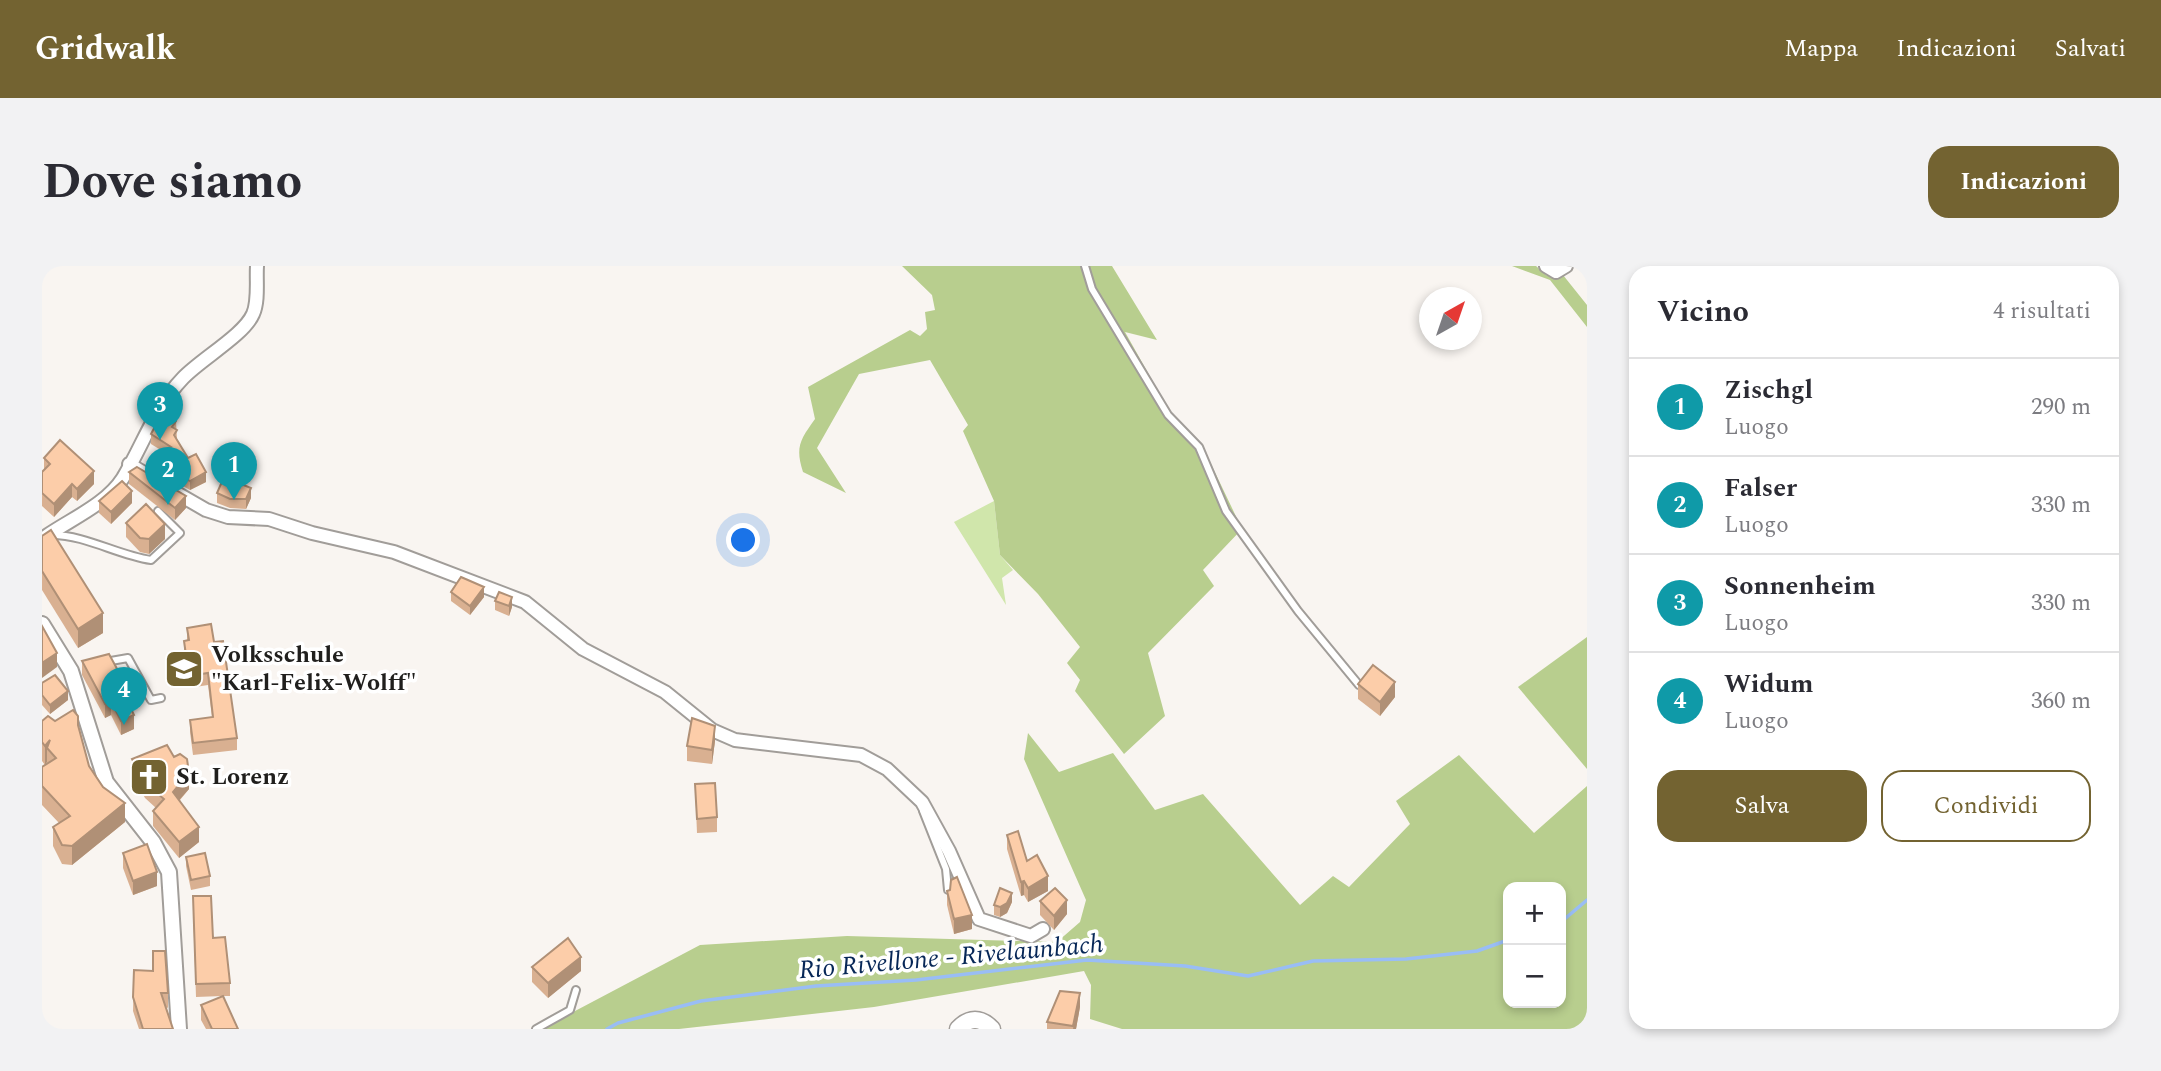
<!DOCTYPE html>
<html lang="it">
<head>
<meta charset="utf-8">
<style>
  body { margin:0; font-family:Spectral,serif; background:#f2f2f3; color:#2b2b33 }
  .controls { position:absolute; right:21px; bottom:21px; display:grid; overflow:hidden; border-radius:14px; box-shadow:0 4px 10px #0003 }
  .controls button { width:63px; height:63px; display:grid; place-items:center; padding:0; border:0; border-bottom:2px solid #e1e1e2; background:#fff; color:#2b2b33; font:35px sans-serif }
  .compass { position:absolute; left:1377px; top:21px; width:63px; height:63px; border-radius:50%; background:#fff; box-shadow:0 4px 10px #0003; rotate:40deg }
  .you { position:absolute; left:702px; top:275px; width:24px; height:24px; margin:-18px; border:5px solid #fff; border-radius:50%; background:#1a73e8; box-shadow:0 0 0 10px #1a73e833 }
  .badge { display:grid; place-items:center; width:46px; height:46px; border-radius:50%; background:#736331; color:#fff; font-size:23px; font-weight:700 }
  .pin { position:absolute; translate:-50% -58px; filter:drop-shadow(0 2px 4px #0008) }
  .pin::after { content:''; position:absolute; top:37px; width:24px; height:21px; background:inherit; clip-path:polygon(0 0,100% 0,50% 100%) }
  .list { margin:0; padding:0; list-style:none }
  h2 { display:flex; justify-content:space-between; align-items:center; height:91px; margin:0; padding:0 28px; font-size:30px }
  h2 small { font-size:23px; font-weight:400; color:#7c7c81 }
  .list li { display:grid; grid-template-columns:46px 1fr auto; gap:21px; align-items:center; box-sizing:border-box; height:98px; padding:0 28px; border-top:2px solid #e1e1e2 }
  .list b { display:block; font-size:26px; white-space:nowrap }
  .list p { margin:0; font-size:23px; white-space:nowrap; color:#7c7c81 }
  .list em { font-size:23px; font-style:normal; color:#7c7c81 }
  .actions { display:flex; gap:14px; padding:21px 28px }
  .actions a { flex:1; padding:16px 0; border:2px solid #736331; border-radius:21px; text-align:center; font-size:24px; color:#736331 }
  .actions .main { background:#736331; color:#fff }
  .map { position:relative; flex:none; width:1545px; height:763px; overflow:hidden; border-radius:21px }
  header { display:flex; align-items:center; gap:42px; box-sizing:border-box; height:98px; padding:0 35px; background:#736331; color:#fff }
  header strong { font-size:33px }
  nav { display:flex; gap:38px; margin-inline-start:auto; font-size:24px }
  .intro { display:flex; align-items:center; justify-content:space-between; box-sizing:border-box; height:168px; padding:0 42px }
  h1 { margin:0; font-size:49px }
  .button { padding:18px 32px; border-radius:21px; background:#736331; color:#fff; font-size:24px; font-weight:700 }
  main { display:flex; gap:42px; padding:0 42px }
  aside { flex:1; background:#fff; border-radius:21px; box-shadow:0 4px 10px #0003 }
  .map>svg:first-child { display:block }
  .green { fill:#d0e6ab }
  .forest { fill:#b8ce8e; fill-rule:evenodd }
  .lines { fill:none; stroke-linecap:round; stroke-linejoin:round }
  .stream { stroke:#99bdf5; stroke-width:3.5 }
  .service-casing { stroke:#a19d99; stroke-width:10 }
  .minor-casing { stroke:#a19d99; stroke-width:16 }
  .tertiary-casing { stroke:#a19d99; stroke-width:18 }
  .secondary-casing { stroke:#a19d99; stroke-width:19 }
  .service { stroke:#fff; stroke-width:6 }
  .minor { stroke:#fff; stroke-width:12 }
  .tertiary { stroke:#fff; stroke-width:14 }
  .secondary { stroke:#fff; stroke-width:16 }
  .wall { fill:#d9b091 }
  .shaded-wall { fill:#b09076 }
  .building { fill:#fccda9; stroke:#b09076; stroke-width:2 }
  .labels { text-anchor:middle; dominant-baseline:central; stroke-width:7; stroke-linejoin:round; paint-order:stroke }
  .poi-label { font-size:24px; font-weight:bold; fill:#201f1d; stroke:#fff; text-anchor:start }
  .water-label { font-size:26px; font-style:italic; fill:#072757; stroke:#fff }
</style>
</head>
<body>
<header>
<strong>Gridwalk</strong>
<nav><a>Mappa</a><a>Indicazioni</a><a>Salvati</a></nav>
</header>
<div class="intro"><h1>Dove siamo</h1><a class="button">Indicazioni</a></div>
<main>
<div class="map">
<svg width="1545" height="763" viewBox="0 0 1545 763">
  <rect width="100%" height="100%" fill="#f9f5f1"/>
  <path class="green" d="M952,235L958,289L971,304L960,312L964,339L912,256Z"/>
  <g class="forest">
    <path d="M860,0H1070L1115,74L1083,66L1128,146L1159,177L1200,263L1161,304L1172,320L1106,387L1123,450L1082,488L1033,425L1038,414L1025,397L1038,381L996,328L958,289L952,235L921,165L926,159L888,94L817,108L775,182L804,227L761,206C753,181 758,174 773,153L766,121L868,64L878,70L885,63L883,46L893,44L890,29Z"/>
    <path d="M1470,0H1494L1504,9L1515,12L1521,9L1545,39V61L1508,14Z"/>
    <path d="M1545,371V503L1476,421Z"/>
    <path d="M986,467L1017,506L1071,487L1113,544L1161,528L1258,639L1291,610L1307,621L1368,558L1354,535L1417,489L1492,567L1545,520V763H1080L1048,753L1049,719L1042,705L832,741L637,763H499L658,679L805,670L1015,676L1038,656L1044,634L982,493ZM1466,621H1519V737H1466Z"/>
  </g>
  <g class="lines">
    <g class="stream">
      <path d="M1519,656L1545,634"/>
      <path d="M565,763L576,757L659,735L774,720L874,714L1045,694L1143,700L1206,710L1271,695L1364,693L1435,685L1466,674"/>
    </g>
    <g class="service-casing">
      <g id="service">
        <path d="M1043,0L1050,23L1126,149L1157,181L1184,245L1256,345L1317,419"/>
        <path d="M10,269C44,269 75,289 109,294L138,267L116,245"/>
        <path d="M63,396L86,392L109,434L119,432"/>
        <path d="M881,545L904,603L906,624"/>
        <path d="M494,763L528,744L534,724"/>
      </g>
    </g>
    <g class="minor-casing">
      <g id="minor">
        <path d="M1504,0L1514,6L1524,0"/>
        <path d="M87,198L107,210"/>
        <path d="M131,225L164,244L186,251L227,253L270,267L352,286L483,336L541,383L623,426L670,464L693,474L819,489L845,503L880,536L907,585L937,653L989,670L1001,663"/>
        <path d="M0,273C26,254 63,240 81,212C101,179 113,141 141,112C159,93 202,69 211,48C217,35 214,14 215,0"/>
      </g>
    </g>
    <g class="tertiary-casing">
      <path id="tertiary" d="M0,358L29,405L64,516L111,576L127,606L137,763"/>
    </g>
    <g class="secondary-casing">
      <path id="secondary" d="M916,763C927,751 939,751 950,763"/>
    </g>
    <use href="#service" class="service"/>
    <use href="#minor" class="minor"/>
    <use href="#tertiary" class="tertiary"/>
    <use href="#secondary" class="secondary"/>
  </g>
  <g class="wall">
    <path d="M134,155L135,173L146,192L164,216L148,224L120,208L115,199V190L122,186L109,178V168L119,157Z"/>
    <path d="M2,192L52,218L35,235L30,231L12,251L0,240V206L2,205Z"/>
    <path d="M87,206L144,242L133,254L87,218Z"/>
    <path d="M175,227L209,232L204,243L188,242L175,237Z"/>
    <path d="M57,235L90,237L69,258L57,247Z"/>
    <path d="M84,257L123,273L107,288L98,286L84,271Z"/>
    <path d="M0,270L61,367L36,382L0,324Z"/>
    <path d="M409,326L442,331L428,349L409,335Z"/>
    <path d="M453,335L470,341L467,350L453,344Z"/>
    <path d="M145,362L172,376L195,472V484L151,489L148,466V454L170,451L166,419L147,422L142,387V375H145Z"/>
    <path d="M40,395L87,438L92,463L79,469L69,449L63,452L40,409Z"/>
    <path d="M0,417L26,434L8,448L0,439Z"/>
    <path d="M1316,418L1353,431L1338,450L1316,433Z"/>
    <path d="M0,455H13L36,462L47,500L83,556L30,599L20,598L11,580V561L17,557L0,539V501L5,498V496L3,499L0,495Z"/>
    <path d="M673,475L670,498L645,495V480Z"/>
    <path d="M90,493L147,523L138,534L157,576L137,592L111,560V545L114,542L103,532L90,508Z"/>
    <path d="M653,518L675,551V566L655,567Z"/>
    <path d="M965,569L1006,625L986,636L982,629L979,630L965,583Z"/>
    <path d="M81,587L115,620L91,629L81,602Z"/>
    <path d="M144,591L168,610V620L149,624L144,600Z"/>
    <path d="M905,625L930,663L912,668L905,639Z"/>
    <path d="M998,635L1025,648L1012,664L998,649Z"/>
    <path d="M970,636L965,647L958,651L952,649V639Z"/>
    <path d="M151,644L171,672L188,717V730H181L196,763H164L159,754V739L180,730L154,731Z"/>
    <path d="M490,701L539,705L506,732L490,716Z"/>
    <path d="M92,704L126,727V742L124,741L131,763H97L91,745Z"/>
    <path d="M1038,741L1034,763H1005V756Z"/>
  </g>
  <g class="shaded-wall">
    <path d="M52,205V218L35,235V223Z"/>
    <path d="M164,206V216L148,224V215Z"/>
    <path d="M30,218V231L12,251V238Z"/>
    <path d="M209,222V232L204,243V233Z"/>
    <path d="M90,225V237L69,258V246Z"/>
    <path d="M144,230V242L133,254V242Z"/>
    <path d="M123,258V273L107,288V273Z"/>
    <path d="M442,321V331L428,349V340Z"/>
    <path d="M470,331V341L467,350V340Z"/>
    <path d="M61,347V367L36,382V363Z"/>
    <path d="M15,387V401L0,412V397Z"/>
    <path d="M1353,416V431L1338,450V436Z"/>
    <path d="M26,425V434L8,448V439Z"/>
    <path d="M87,425V439L82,428Z"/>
    <path d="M69,435V449L63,452V438Z"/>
    <path d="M92,449V463L79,469V455Z"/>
    <path d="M673,460V475L670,498V484Z"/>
    <path d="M8,474L5,482V496L3,499V480Z"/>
    <path d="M147,507V523L131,541V526Z"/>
    <path d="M83,537V556L30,599V580Z"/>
    <path d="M157,561V576L137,592V576Z"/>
    <path d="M115,606V620L91,629V615Z"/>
    <path d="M1006,610V625L986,636V622Z"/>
    <path d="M982,615V629L979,630V616Z"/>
    <path d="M970,627V636L965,647L958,651V641Z"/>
    <path d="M1025,634V648L1012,664V650Z"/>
    <path d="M930,649V663L912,668V653Z"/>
    <path d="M539,691V705L506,732V717Z"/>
    <path d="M1038,727V741L1034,763H1031Z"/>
  </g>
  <g class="building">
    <path d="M124,148L134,155L130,161L135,164L132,169L146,192L154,188L164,206L148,215L120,198L115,190L129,181L109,168L116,155L119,157Z"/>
    <path d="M18,174L52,205L35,223L30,218L12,238L0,227V206L8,198L2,192Z"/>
    <path d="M95,201L144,230L133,242L87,206Z"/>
    <path d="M182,211L209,222L204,233H188L175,227Z"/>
    <path d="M80,215L90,225L69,246L57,235Z"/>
    <path d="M104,238L123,258L107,273L98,272L84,257Z"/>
    <path d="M9,264L61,347L36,363L0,305V270Z"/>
    <path d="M419,311L442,321L428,340L409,326Z"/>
    <path d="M457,326L470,331L467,340L453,335Z"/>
    <path d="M169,358L172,376L181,375L195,472L151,477L148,454L171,451L166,407L147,410L142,375L147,374L145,362Z"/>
    <path d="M0,360L15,387L0,397Z"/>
    <path d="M67,388L87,425L82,428L92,449L79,455L69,435L63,438L40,395Z"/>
    <path d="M1331,399L1353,416L1338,436L1316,418Z"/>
    <path d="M13,409L26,425L8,439L0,429V417Z"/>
    <path d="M31,444L36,450V459L47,500L61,521L83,537L30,580L20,579L11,561L28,550L0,520V501L14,492L5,482L8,474L3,480L0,476V455L6,450L13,455Z"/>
    <path d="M650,452L673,460L670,484L645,480Z"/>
    <path d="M125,479L132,491L138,488L145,493L147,507L131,526L157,561L137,576L111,545L122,533L103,517L90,493Z"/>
    <path d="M673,517L675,551L655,553L653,518Z"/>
    <path d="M976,565L985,595L995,589L1006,610L986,622L982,615L979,616L965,569Z"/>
    <path d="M105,578L115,606L91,615L81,587Z"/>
    <path d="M163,587L168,610L149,614L144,591Z"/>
    <path d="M915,611L930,649L912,653L905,625L908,624L909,614Z"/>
    <path d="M958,622L970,627L965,637L958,641L952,639Z"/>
    <path d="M1013,622L1025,634L1012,650L998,635Z"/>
    <path d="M151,630H169L171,672L183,671L188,717L154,718Z"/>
    <path d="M526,672L539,691L506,717L490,701Z"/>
    <path d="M111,685H123L126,727H119L131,763H101L91,731L92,704L111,705Z"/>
    <path d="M1018,725L1038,727L1031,760L1005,756Z"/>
    <path d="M181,730L196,763H170L159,739Z"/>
  </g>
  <defs>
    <g id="school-square" transform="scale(2.0125)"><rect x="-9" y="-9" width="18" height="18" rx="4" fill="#736331" stroke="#fff"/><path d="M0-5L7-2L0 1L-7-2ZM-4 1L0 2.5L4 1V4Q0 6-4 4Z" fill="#fff"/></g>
    <g id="church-square" transform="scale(2.0125)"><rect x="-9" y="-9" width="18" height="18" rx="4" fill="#736331" stroke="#fff"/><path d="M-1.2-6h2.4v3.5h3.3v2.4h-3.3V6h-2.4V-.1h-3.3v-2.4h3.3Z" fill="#fff"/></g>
  </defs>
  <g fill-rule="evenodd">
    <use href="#school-square" x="142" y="403"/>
    <use href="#church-square" x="107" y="511"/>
  </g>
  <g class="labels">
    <g class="poi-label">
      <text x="169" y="389">Volksschule<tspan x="169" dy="28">"Karl-Felix-Wolff"</tspan></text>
      <text x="134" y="511">St. Lorenz</text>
    </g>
    <g class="water-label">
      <text transform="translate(909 691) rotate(-5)">Rio Rivellone - Rivelaunbach</text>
    </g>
  </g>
</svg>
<div class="controls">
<button>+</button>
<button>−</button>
</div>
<svg class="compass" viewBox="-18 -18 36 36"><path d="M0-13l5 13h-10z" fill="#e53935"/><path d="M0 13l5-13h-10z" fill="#7c7c81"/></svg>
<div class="you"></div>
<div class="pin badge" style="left:192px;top:234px;background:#0f9aa8">1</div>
<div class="pin badge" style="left:126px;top:239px;background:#0f9aa8">2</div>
<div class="pin badge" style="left:118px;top:174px;background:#0f9aa8">3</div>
<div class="pin badge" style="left:82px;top:459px;background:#0f9aa8">4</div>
</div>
<aside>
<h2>Vicino<small>4 risultati</small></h2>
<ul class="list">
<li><span class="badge" style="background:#0f9aa8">1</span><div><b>Zischgl</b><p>Luogo</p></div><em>290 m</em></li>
<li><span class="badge" style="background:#0f9aa8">2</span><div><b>Falser</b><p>Luogo</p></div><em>330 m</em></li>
<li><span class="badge" style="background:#0f9aa8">3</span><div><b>Sonnenheim</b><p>Luogo</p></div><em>330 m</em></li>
<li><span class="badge" style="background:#0f9aa8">4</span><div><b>Widum</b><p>Luogo</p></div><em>360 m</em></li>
</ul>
<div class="actions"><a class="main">Salva</a><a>Condividi</a></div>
</aside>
</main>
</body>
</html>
